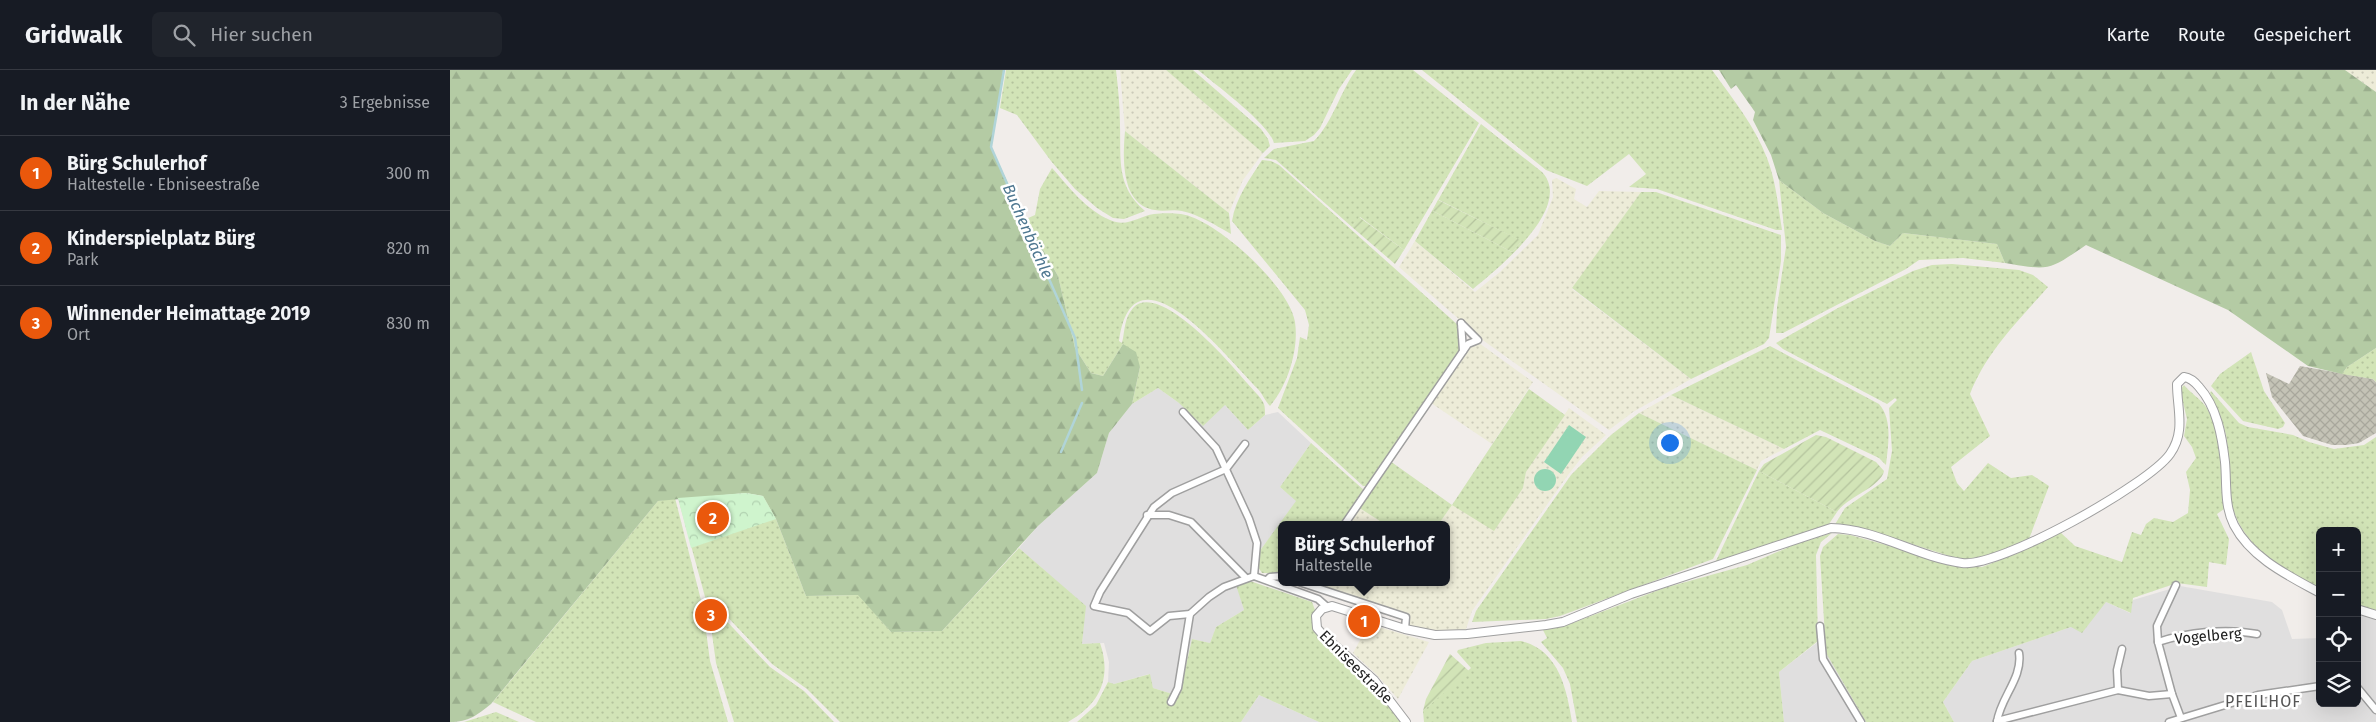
<!DOCTYPE html>
<html lang="de">
<head>
<meta charset="utf-8">
<style>
  body { margin:0; font-family:"Fira Sans",sans-serif; background:#20242c; color:#f1f3f6 }
  .controls { position:absolute; right:15px; bottom:15px; display:grid; overflow:hidden; border-radius:8px; box-shadow:0 5px 20px #0002 }
  .controls button { width:45px; height:45px; display:grid; place-items:center; padding:0; border:0; border-bottom:1px solid #363941; background:#171b24; color:#f1f3f6; font:25px sans-serif }
  .you { position:absolute; left:1219px; top:372px; width:18px; height:18px; margin:-12px; border:4px solid #fff; border-radius:50%; background:#1a73e8; box-shadow:0 0 0 8px #1a73e833 }
  .badge { display:grid; place-items:center; width:32px; height:32px; border-radius:50%; background:#ea580c; color:#fff; font-size:16px; font-weight:700 }
  .pin { position:absolute; translate:-50% -50%; border:2px solid #fff; box-shadow:0 1px 5px #0006 }
  .popup { position:absolute; left:828px; top:451px; width:172px; height:65px; box-sizing:border-box; display:grid; place-content:center; border-radius:8px; background:#171b24; filter:drop-shadow(0 1px 4px #0005); font-size:16px; white-space:nowrap; color:#9ea1a6 }
  .popup b { font-size:19px; color:#f1f3f6 }
  .popup::after { content:''; position:absolute; left:50%; top:100%; margin-left:-10px; border:10px solid transparent; border-top-color:#171b24 }
  .list { margin:0; padding:0; list-style:none }
  h2 { display:flex; justify-content:space-between; align-items:center; height:65px; margin:0; padding:0 20px; font-size:21px }
  h2 small { font-size:16px; font-weight:400; color:#9ea1a6 }
  .list li { display:grid; grid-template-columns:32px 1fr auto; gap:15px; align-items:center; box-sizing:border-box; height:75px; padding:0 20px; border-top:1px solid #363941 }
  .list b { display:block; font-size:19px; white-space:nowrap }
  .list p { margin:0; font-size:16px; white-space:nowrap; color:#9ea1a6 }
  .list em { font-size:16px; font-style:normal; color:#9ea1a6 }
  .icon { flex:none; width:28px; height:28px; fill:none; stroke:currentColor; stroke-width:2; stroke-linecap:round; stroke-linejoin:round }
  .map { position:relative; flex:none; width:1926px; height:652px; overflow:hidden }
  header { display:flex; align-items:center; gap:30px; box-sizing:border-box; height:70px; padding:0 25px; background:#171b24; border-bottom:1px solid #363941 }
  header strong { font-size:24px }
  nav { display:flex; gap:28px; margin-inline-start:auto; font-size:18px }
  .search { width:350px; height:45px; background:#20242c; display:flex; align-items:center; gap:12px; box-sizing:border-box; padding:0 18px; border-radius:8px; color:#9ea1a6; font-size:19px }
  main { display:flex }
  aside { flex:1; background:#171b24 }
  .map>svg:first-child { display:block }
  .residential { fill:#e0dfdf }
  .construction { fill:url(#construction-cross-hatch) }
  .farmland { fill:url(#farmland-dots) }
  .grass { fill:url(#grass-dots); fill-rule:evenodd }
  .forest { fill:url(#forest-firs) }
  .park { fill:url(#park-crowns) }
  .garden { fill:url(#garden-furrows) }
  .pitch { fill:#92d5b3 }
  .lines { fill:none; stroke-linecap:round; stroke-linejoin:round }
  .stream { stroke:#b0d4d8; stroke-width:2.5 }
  .minor-casing { stroke:#9f9f9f; stroke-width:9 }
  .tertiary-casing { stroke:#9f9f9f; stroke-width:10 }
  .minor { stroke:#fff; stroke-width:6 }
  .tertiary { stroke:#fff; stroke-width:8 }
  .labels { text-anchor:middle; dominant-baseline:central; stroke-width:5; stroke-linejoin:round; paint-order:stroke }
  .street-label { font-size:15px; fill:#222; stroke:#fff }
  .water-label { font-size:16px; font-style:italic; fill:#4e7790; stroke:#fff }
  .neighbourhood-label { font-size:16px; letter-spacing:1px; fill:#555; stroke:#fff }
</style>
</head>
<body>
<header>
<strong>Gridwalk</strong>
<div class="search"><svg class="icon" aria-label="search" viewBox="0 0 24 24"><circle cx="10" cy="10" r="6"/><path d="M15 15l6 6"/></svg>Hier suchen</div>
<nav><a>Karte</a><a>Route</a><a>Gespeichert</a></nav>
</header>
<main>
<aside>
<h2>In der Nähe<small>3 Ergebnisse</small></h2>
<ul class="list">
<li><span class="badge">1</span><div><b>Bürg Schulerhof</b><p>Haltestelle · Ebniseestraße</p></div><em>300 m</em></li>
<li><span class="badge">2</span><div><b>Kinderspielplatz Bürg</b><p>Park</p></div><em>820 m</em></li>
<li><span class="badge">3</span><div><b>Winnender Heimattage 2019</b><p>Ort</p></div><em>830 m</em></li>
</ul>
</aside>
<div class="map">
<svg width="1926" height="652" viewBox="0 0 1926 652">
  <defs>
    <pattern id="construction-cross-hatch" width="8" height="8" patternUnits="userSpaceOnUse" patternTransform="scale(1.25)"><rect width="8" height="8" fill="#c4c3b6"/><path d="M0 0l8 8M0 8l8-8" fill="none" stroke="#a8a79c"/></pattern>
    <pattern id="farmland-dots" width="8" height="8" patternUnits="userSpaceOnUse" patternTransform="scale(1.25)"><rect width="8" height="8" fill="#edecd8"/><path d="M2 2h.1M6 6h.1" fill="none" stroke="#cbcab9" stroke-width="1.8" stroke-linecap="round"/></pattern>
    <pattern id="grass-dots" width="8" height="8" patternUnits="userSpaceOnUse" patternTransform="scale(1.25)"><rect width="8" height="8" fill="#d2e4b7"/><path d="M2 2h.1M6 6h.1" fill="none" stroke="#b4c39d" stroke-width="1.8" stroke-linecap="round"/></pattern>
    <pattern id="forest-firs" width="22" height="20" patternUnits="userSpaceOnUse" patternTransform="scale(1.25)"><rect width="22" height="20" fill="#b4cba4"/><path d="M5 1l3.5 6h-7zM16 11l3.5 6h-7z" fill="#9aae8d"/></pattern>
    <pattern id="park-crowns" width="20" height="18" patternUnits="userSpaceOnUse" patternTransform="scale(1.25)"><rect width="20" height="18" fill="#cff4cd"/><path d="M2 6a3 3 0 1 1 6 0M12 15a3 3 0 1 1 6 0" fill="none" stroke="#b1d1b0"/></pattern>
    <pattern id="garden-furrows" width="10" height="10" patternUnits="userSpaceOnUse" patternTransform="scale(1.25)"><rect width="10" height="10" fill="#d2e4b7"/><path d="M-1 1l2-2M0 10L10 0M9 11l2-2" fill="none" stroke="#b4c39d"/></pattern>
  </defs>
  <rect width="100%" height="100%" fill="#f1edea"/>
  <g class="residential">
    <path d="M708,318L729,333L775,335L798,360L815,345L828,342L861,373L830,417L847,431L809,482L797,510L787,515L794,540L766,557L760,573L742,569L729,626L703,618L699,604L664,614L658,612L659,592L654,573L632,574L635,536L569,478L588,456L647,403L659,363L682,334Z"/>
    <path d="M1730,516L1822,532L1832,540L1842,569L1870,568V633H1907V543L1926,549V652H1504L1493,632L1522,591L1621,557L1656,532L1680,543L1683,530Z"/>
    <path d="M1373,568L1376,583L1416,652H1334L1329,602Z"/>
    <path d="M809,625L869,652H791Z"/>
  </g>
  <path class="construction" d="M1850,296L1923,309L1926,312V363L1909,373L1896,375H1882L1853,366L1822,327L1816,303L1839,314Z"/>
  <g class="farmland">
    <path d="M670,0H716L813,83L793,110L779,143L675,61Z"/>
    <path d="M1895,0H1926V22Z"/>
    <path d="M1106,108L1126,119L1124,129L1137,137L1149,121L1191,122L1122,219L1241,309L1183,342L1159,360L1034,271L949,197L965,171L1025,222L1050,202L1088,165L1103,127L1102,110Z"/>
    <path d="M1029,273L1083,312L1042,374L981,333L1020,275Z"/>
    <path d="M1221,325L1334,379L1311,391L1307,400L1189,343Z"/>
    <path d="M1119,338L1156,365L1132,387L1118,405L1022,541L1015,562L986,563L957,556L958,545L864,514L863,512H996V455H988L1002,435L1073,418L1076,402Z"/>
    <path d="M908,437L936,455H896Z"/>
    <path d="M919,554L979,572L948,629L927,605L903,583Z"/>
  </g>
  <g class="grass">
    <path d="M556,0H666C668,18 670,36 670,55C671,90 666,116 695,141L674,149L663,148L647,138L625,119L601,91L567,45L550,38Z"/>
    <path d="M716,0H743L811,59L818,69L820,76L813,83Z"/>
    <path d="M748,0H902L889,19L870,58L864,65L855,71L824,73C818,53 766,15 748,0Z"/>
    <path d="M906,0H963L1029,53L954,180L910,147L902,157L826,90L814,88L824,79L864,71C883,52 890,22 906,0Z"/>
    <path d="M972,0H1262C1282,28 1305,56 1317,88C1326,111 1328,136 1332,160H1326L1207,119L1179,117L1196,104L1179,84L1137,116L1096,100Z"/>
    <path d="M1031,54L1092,102C1125,137 1046,200 1023,219L965,171ZM989,130L1071,171V172L1062,182L983,141Z"/>
    <path d="M675,61L779,143L781,164C765,155 750,145 732,141C723,139 714,142 705,140C670,135 673,86 675,61Z"/>
    <path d="M812,90L821,91L829,95L1009,256L1010,283L919,416H913L828,338L847,288L850,267L857,270L859,255L855,240L782,151C786,127 800,109 812,90Z"/>
    <path d="M602,98C619,117 636,140 660,150C677,158 689,146 704,144C712,143 723,143 731,144C766,149 840,217 845,252C849,279 838,315 820,336C815,331 812,323 807,318C778,289 683,167 669,271L672,273C675,261 674,248 683,238C709,210 781,294 797,313C802,319 811,327 814,334C815,337 815,342 815,345L798,360L775,335L753,356L729,333L708,318L682,334L690,297L673,274L653,306L641,303L625,278L608,206L576,149L585,145L590,119Z"/>
    <path d="M1329,110L1373,143L1425,171L1440,176L1453,163L1547,174L1555,193L1513,188L1469,190L1456,199L1333,263H1326L1327,237L1336,177Z"/>
    <path d="M1191,122H1206L1331,165V191L1319,268L1314,274L1241,309L1122,218Z"/>
    <path d="M1502,194L1569,200L1583,205L1598,217C1569,250 1536,282 1520,324L1540,366L1501,397L1507,413L1514,421L1538,393L1561,408L1582,405L1599,416L1579,469L1545,484L1512,490L1418,460L1384,456L1395,438L1437,409L1442,381L1439,338L1447,330L1445,328L1437,334L1333,279L1326,273L1388,238L1463,201L1482,195Z"/>
    <path d="M1320,276L1429,334C1443,350 1438,375 1436,395L1429,388L1370,360L1334,379L1221,325Z"/>
    <path d="M1926,278V312L1923,309L1892,304L1897,297Z"/>
    <path d="M1801,282L1814,321L1835,353L1833,357L1828,359L1793,351L1761,316L1770,304Z"/>
    <path d="M1734,315C1740,323 1750,328 1756,337C1776,365 1768,406 1774,439L1767,444L1779,469L1776,495L1759,492L1757,517L1727,513L1683,528L1681,543L1656,532L1632,563L1621,557L1522,591L1493,632L1504,652H1416L1376,583L1370,486L1373,477L1388,464L1400,465L1512,496L1532,497L1566,484L1610,462L1625,476L1672,492L1682,462L1691,465L1696,454L1704,448L1723,452L1738,443L1740,420L1736,402L1746,388L1742,377L1734,366L1737,349L1730,320Z"/>
    <path d="M1079,319L1115,345L1076,402L1073,418L1044,461L1002,435L988,455H936L908,437L940,391L1002,435Z"/>
    <path d="M1761,321L1789,353L1798,357L1843,365L1859,372L1884,379L1914,375L1926,367V541L1907,535V461H1870V519C1833,500 1789,475 1781,430C1777,409 1780,387 1776,365C1773,350 1766,337 1760,323Z"/>
    <path d="M1189,343L1307,400L1263,489L1110,546L1096,549L1022,552L1026,541L1121,405L1161,365Z"/>
    <path d="M861,373L915,421L892,455H832L831,503H812L808,497L809,482L846,431L830,417Z"/>
    <path d="M1309,401L1387,442L1379,454L1264,495Z"/>
    <path d="M313,426L326,449L356,526L409,525L441,562L492,561L569,478L636,536L632,574L650,573C662,608 650,634 618,652H390L357,619L322,594L268,537L257,534L228,428Z"/>
    <path d="M225,428L253,538L260,591L278,652H86L43,632L208,431Z"/>
    <path d="M1382,463L1371,472L1366,485L1368,571L1329,602L1334,652H1127L1120,614L1113,598L1091,572L1097,568L1093,560L1120,554L1214,518L1297,495L1346,474Z"/>
    <path d="M797,510L862,532L865,540L862,546L864,559L923,613L952,652H869L809,625L791,652H627L646,635L658,612L664,614L700,604L703,618L729,626L742,569L760,573L766,557L794,540L786,515Z"/>
    <path d="M263,541L268,542L320,597L354,621L384,652H284L266,593L259,542Z"/>
    <path d="M1071,571C1109,580 1117,620 1122,652H974L973,641L1021,598L1007,582L1008,580L1036,573Z"/>
    <path d="M46,642L69,652H14Z"/>
  </g>
  <g class="forest">
    <path d="M0,0H554L541,77L569,137L608,206L625,278L641,303L653,306L673,274L686,282L690,297L682,334L659,363L647,403L588,456L492,561L441,562L408,525L356,526L326,449L313,426L296,423L208,431L41,634C27,645 19,652 0,652Z"/>
    <path d="M1269,0H1895L1926,22V278L1897,297L1892,304L1858,296L1778,240L1636,175C1599,200 1601,201 1555,193L1547,174L1453,163L1440,176L1425,171L1373,143L1329,110L1321,85L1303,50L1305,42L1286,15L1281,19Z"/>
  </g>
  <path class="park" d="M296,423L313,426L326,449L241,478L228,428Z"/>
  <g class="garden">
    <path d="M988,130L1072,171L1062,182L983,141Z"/>
    <path d="M909,147L954,180L945,194L902,157Z"/>
    <path d="M1366,365L1376,367L1426,392L1434,401C1431,417 1397,427 1387,442L1309,401L1314,394Z"/>
    <path d="M1000,584L1019,601L973,641L976,629Z"/>
  </g>
  <g class="pitch">
    <path d="M1119,355L1136,367L1111,404L1094,392Z"/>
    <circle cx="1095" cy="410" r="11"/>
  </g>
  <g class="lines">
    <g class="stream">
      <path d="M554,0L541,77L625,268L632,320"/>
      <path d="M611,382L632,333"/>
    </g>
    <g class="minor-casing">
      <g id="minor">
        <path d="M1011,253L1013,281"/>
        <path d="M733,342L766,378L799,449L807,473L804,506"/>
        <path d="M697,445H719L741,452L796,508"/>
        <path d="M894,455L1018,274L1028,270L1011,253"/>
        <path d="M817,510L820,507L832,506"/>
        <path d="M849,512L956,547L955,559"/>
        <path d="M740,544L719,546L700,561L678,543L644,536L650,522L704,437L722,423L776,399L795,374"/>
        <path d="M1370,556L1373,589L1411,652"/>
        <path d="M1708,572L1707,556L1726,515"/>
        <path d="M1907,617L1926,640"/>
        <path d="M1668,620L1667,600L1672,579"/>
        <path d="M721,632L728,618L740,544L759,527L774,517L804,506L868,529L876,536"/>
        <path d="M1731,648L1722,624L1708,572C1738,562 1776,558 1807,564"/>
        <path d="M1547,651L1668,620L1699,626L1722,624"/>
        <path d="M1547,652C1550,628 1573,608 1569,583"/>
        <path d="M1719,652L1808,625L1870,616"/>
      </g>
    </g>
    <g class="tertiary-casing">
      <g id="tertiary">
        <path d="M1907,539L1926,545"/>
        <path d="M956,652L924,610L873,565L867,558L866,546L872,539L882,536L955,559L985,565L1017,564L1096,555L1113,552L1181,524L1381,458C1427,459 1467,487 1512,493C1550,498 1699,414 1720,384C1736,361 1727,339 1727,314L1734,307C1741,308 1745,312 1749,317C1767,337 1772,366 1775,392C1777,414 1774,435 1784,455C1801,488 1839,506 1870,523"/>
      </g>
    </g>
    <use href="#minor" class="minor"/>
    <use href="#tertiary" class="tertiary"/>
  </g>
  <g class="labels">
    <g class="street-label">
      <text transform="translate(1758 566) rotate(-5)">Vogelberg</text>
      <text transform="translate(906 597) rotate(45)">Ebniseestraße</text>
    </g>
    <g class="water-label">
      <text transform="translate(578 161) rotate(66)">Buchenbächle</text>
    </g>
    <g class="neighbourhood-label">
      <text x="1813" y="631">PFEILHOF</text>
    </g>
  </g>
</svg>
<div class="controls">
<button>+</button>
<button>−</button>
<button><svg class="icon" aria-label="locate" viewBox="0 0 24 24"><circle cx="12" cy="12" r="6"/><path d="M12 2v4M12 18v4M2 12h4M18 12h4"/></svg></button>
<button><svg class="icon" aria-label="layers" viewBox="0 0 24 24"><path d="M12 4l9 5-9 5-9-5zM3 14l9 5 9-5"/></svg></button>
</div>
<div class="you"></div>
<div class="pin badge" style="left:914px;top:551px">1</div>
<div class="popup"><b>Bürg Schulerhof</b>Haltestelle</div>
<div class="pin badge" style="left:263px;top:448px">2</div>
<div class="pin badge" style="left:261px;top:545px">3</div>
</div>
</main>
</body>
</html>
